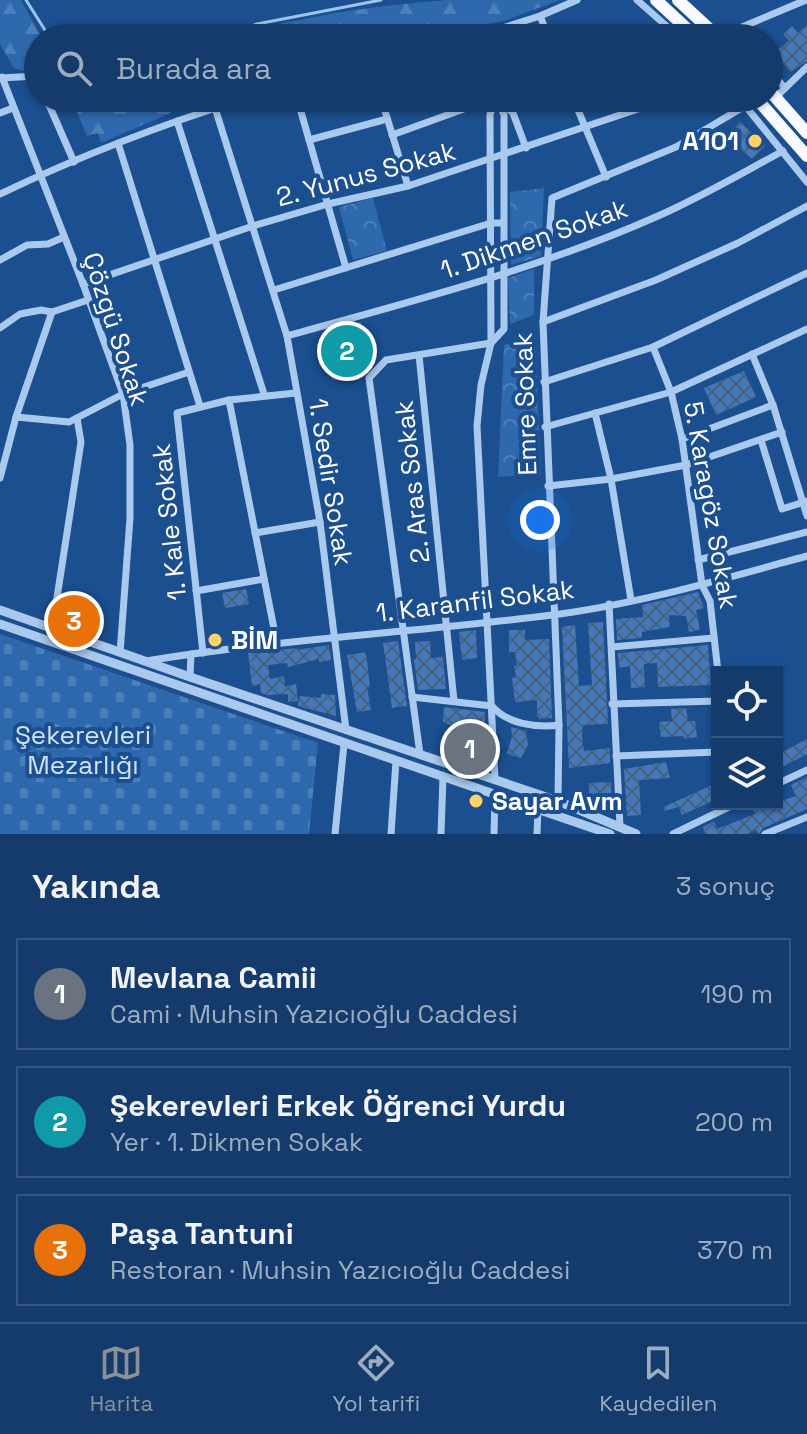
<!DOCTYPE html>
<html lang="tr">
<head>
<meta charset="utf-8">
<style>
  body { margin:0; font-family:"Space Grotesk",sans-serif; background:#1d4271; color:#f1f3f6 }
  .controls { position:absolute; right:24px; bottom:24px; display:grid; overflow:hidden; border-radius:0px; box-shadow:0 2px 6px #0004 }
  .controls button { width:72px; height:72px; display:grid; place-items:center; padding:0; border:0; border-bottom:2px solid #33557e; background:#143b6b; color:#f1f3f6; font:40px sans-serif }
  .you { position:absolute; left:540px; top:520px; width:28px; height:28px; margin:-20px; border:6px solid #fff; border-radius:50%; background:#1a73e8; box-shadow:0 0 0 12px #1a73e833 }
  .badge { display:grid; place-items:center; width:52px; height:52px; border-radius:50%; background:#8c9099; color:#fff; font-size:26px; font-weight:700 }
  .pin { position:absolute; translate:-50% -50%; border:4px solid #fff; box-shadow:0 2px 8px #0006 }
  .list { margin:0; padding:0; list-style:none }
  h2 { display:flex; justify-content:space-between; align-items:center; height:104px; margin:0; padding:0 32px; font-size:34px }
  h2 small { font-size:26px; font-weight:400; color:#9dadc1 }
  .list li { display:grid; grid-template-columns:52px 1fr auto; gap:24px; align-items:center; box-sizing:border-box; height:112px; margin:0 16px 16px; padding:0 16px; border:2px solid #33557e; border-radius:0px }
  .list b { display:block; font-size:30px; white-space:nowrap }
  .list p { margin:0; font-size:26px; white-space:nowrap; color:#9dadc1 }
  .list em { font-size:26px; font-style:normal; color:#9dadc1 }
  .icon { flex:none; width:44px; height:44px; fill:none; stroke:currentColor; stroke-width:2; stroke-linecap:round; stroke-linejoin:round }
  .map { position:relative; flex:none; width:807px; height:834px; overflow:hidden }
  .search { position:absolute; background:#143b6b; box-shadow:0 2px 6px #0004; left:24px; right:24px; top:24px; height:88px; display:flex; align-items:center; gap:20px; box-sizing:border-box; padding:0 28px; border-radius:44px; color:#9dadc1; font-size:30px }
  .sheet { height:488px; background:#143b6b }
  nav { display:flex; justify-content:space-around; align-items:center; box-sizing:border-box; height:112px; border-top:2px solid #33557e; background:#143b6b; font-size:22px; color:#9dadc1 }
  nav a { display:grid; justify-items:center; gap:4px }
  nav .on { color:#8c9099 }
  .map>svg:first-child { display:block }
  .forest { fill:url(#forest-firs) }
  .cemetery { fill:url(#cemetery-stones) }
  .park { fill:url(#park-crowns) }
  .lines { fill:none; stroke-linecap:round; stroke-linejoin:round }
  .stream { stroke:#9cc4f0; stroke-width:3 }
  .building { fill:url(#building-cross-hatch) }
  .minor { stroke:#a9c9ee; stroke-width:7 }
  .tertiary { stroke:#a9c9ee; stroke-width:9 }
  .trunk { stroke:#f8faff; stroke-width:12 }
  .poi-dot { fill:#ffd166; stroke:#1b4f8f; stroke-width:3 }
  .labels { text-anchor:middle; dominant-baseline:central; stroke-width:8; stroke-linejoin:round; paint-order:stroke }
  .poi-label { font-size:26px; font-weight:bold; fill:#fff; stroke:#1b4f8f; text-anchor:start }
  .street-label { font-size:26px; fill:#fff; stroke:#1b4f8f }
  .park-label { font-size:26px; fill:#cfe3fa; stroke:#1b4f8f }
</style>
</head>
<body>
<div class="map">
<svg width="807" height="834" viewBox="0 0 807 834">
  <defs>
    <pattern id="forest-firs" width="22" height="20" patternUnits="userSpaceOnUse" patternTransform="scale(2)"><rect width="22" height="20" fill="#2e69ad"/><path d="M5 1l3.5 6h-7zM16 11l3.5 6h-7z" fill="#4d80b9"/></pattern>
    <pattern id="cemetery-stones" width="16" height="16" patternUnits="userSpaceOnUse" patternTransform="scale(2)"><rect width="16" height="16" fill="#2e69ad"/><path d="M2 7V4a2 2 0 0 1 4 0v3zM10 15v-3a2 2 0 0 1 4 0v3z" fill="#4d80b9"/></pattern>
    <pattern id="park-crowns" width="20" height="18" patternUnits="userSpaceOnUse" patternTransform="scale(2)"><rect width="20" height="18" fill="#2e69ad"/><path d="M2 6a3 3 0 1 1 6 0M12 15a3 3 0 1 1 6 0" fill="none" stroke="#4d80b9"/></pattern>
    <pattern id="building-cross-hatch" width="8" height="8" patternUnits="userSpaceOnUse" patternTransform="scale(2)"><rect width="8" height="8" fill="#4478b7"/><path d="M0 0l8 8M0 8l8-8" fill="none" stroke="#486282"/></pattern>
  </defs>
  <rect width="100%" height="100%" fill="#1b4f8f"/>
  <g class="forest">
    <path d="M0,0H21L42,38H38V75L14,68L0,44Z"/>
    <path d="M448,0H560L503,21L418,38H234C255,28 277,24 300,20C349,9 398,4 448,0Z"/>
    <path d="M71,98H213L182,108L101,143L98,133L87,136Z"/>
  </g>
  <path class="cemetery" d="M0,634L318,743L309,834H0Z"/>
  <g class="park">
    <path d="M544,188L541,256L511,265L510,192Z"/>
    <path d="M373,198L387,251L353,260L339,207Z"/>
    <path d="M534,269V315L510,324L508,278Z"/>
    <path d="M535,335L541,474L498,477L504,345Z"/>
  </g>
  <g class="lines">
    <g class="stream">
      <path d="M26,0L50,38"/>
      <path d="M219,38L257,24L381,0"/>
    </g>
  </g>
  <g class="building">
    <path d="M807,25V61L791,72L774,53L789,41L783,34L792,26L798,33Z"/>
    <path d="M740,122L765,146L752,159L726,137Z"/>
    <path d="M361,322L370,368L364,374L332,380L323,333Z"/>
    <path d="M744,371L756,397L716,415L704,388Z"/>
    <path d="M246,589L249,604L225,608L222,593Z"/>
    <path d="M698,592L704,608L696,610L700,630L689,632L686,616L669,615L670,627L642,632V638L617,640L616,619L643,617L642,605Z"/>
    <path d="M603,622L608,724L583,725L582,736L584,751L610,748V763L569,768L562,627L575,625L579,686L592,685L588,623Z"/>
    <path d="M476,630L477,658L462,660L459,632Z"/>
    <path d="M509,630H525V640L549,639L552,718L540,719L537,716V700L515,702L512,678L516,677L514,666L517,665L515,652H509Z"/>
    <path d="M398,641L407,706L392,708L383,643Z"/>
    <path d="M430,641L431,658L443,657L446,689L418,690L414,660L416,659L415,642Z"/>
    <path d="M329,645L331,660L319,662V659L288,667L287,663L268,665L270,679L284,676L285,686L296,684L298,701L288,702V694L267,695L261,693L260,684L252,686L248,653L297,648V650Z"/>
    <path d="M708,645L711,685L658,687L657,663L644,664L645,687L631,688L630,666L619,668L618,653Z"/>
    <path d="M366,652L370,687H367L371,710L357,712L347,655Z"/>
    <path d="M321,694L335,695L336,716L298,706L300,696L321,698Z"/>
    <path d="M444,707L485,712V722L470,720L482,736L478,735L475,739L486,752L472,764L453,745L468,732L443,722Z"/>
    <path d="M686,708L688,721H695L697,737L684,739L683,736L661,737L659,722L672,721L671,709Z"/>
    <path d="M511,727L526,731L528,745L521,758L507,754L512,736Z"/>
    <path d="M807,739V754L777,770V755Z"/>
    <path d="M666,762L670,778L639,780L641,815L627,816L624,769Z"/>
    <path d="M807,777V809L763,828L759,834L756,830L747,834H705L703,827L714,821L717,829L755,814L751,804H777V790L784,800L796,796L791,785Z"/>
    <path d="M611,782L612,806H600L598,799H589V783Z"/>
    <path d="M717,783V799L682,815L679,807L664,811L663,807Z"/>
  </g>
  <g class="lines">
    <g class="minor">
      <path d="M637,0L680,38"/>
      <path d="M540,16L549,38"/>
      <path d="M451,38L493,31L540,16L577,0"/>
      <path d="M646,38L665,25"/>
      <path d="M731,38L742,27L806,0"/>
      <path d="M769,70L785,88"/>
      <path d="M2,77L83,284L123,394L130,445V518L120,653"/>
      <path d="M0,78L37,76L38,78"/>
      <path d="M776,97L807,67"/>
      <path d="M46,98L74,162"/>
      <path d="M297,98L346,268"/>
      <path d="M381,98L408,186"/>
      <path d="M573,98L606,177"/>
      <path d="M739,98L807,182"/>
      <path d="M499,100L513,113L526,148"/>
      <path d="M215,108L287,336L320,522L346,730"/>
      <path d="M0,113L13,108"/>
      <path d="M177,121L264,394"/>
      <path d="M392,135L494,98"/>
      <path d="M309,140L387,119"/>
      <path d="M118,143L200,406"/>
      <path d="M0,194C80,156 163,124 247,98"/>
      <path d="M0,260L27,245L48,244L64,237"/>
      <path d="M83,284L253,226L328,204L408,186L644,107L657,98"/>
      <path d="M274,290L491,223H503"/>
      <path d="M543,322L656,280L738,243L807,206"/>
      <path d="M0,328L20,314L41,310L52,312L88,300"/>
      <path d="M287,336C412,301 539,269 658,216C701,197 742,173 783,151"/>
      <path d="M491,343L504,329V115L497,98"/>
      <path d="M653,347L671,392L682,439L702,585L710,601L718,672"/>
      <path d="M752,354L773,405L807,516"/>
      <path d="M419,355L454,701"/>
      <path d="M544,382L653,347L807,273"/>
      <path d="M229,400L277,644"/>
      <path d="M595,413L611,479L631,600"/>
      <path d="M16,417L69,422L123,394L189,372"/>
      <path d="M545,427L671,392L807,329"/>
      <path d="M682,439L773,405"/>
      <path d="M761,440L782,509L807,501"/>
      <path d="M0,478L16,417L52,312"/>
      <path d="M548,486L611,479L686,465L782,432"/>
      <path d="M255,533L320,522"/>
      <path d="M698,560L807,532"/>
      <path d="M196,591L264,579"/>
      <path d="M609,604L620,826"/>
      <path d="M52,630L81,442L77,418"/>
      <path d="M612,647L713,638"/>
      <path d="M203,653L177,413L229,400L296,393"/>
      <path d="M146,661C280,639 417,632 552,615C638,604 723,579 807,556"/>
      <path d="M190,677L191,654"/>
      <path d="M412,697L492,706C507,724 536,728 559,725"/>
      <path d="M612,704L717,701"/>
      <path d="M420,754L369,378L386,360L491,343"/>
      <path d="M616,756L717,752"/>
      <path d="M495,779L477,426L481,385L491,343L490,114L497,98"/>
      <path d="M777,784L807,770"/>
      <path d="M558,801L559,725L543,322L552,198L676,147L745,106"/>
      <path d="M335,834L344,744"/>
      <path d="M391,834L396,761"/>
      <path d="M441,834L443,777"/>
      <path d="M494,834L495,794"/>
      <path d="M537,834L538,808"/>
      <path d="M673,834L735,804"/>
      <path d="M765,834L807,817"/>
    </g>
    <g class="tertiary">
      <path d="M0,610L190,677L558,801L636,834"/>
      <path d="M0,624L610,834"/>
    </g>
    <g class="trunk">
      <path d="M656,0L697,38"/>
      <path d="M678,0L719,38"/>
      <path d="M769,90L807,133"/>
      <path d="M756,98L807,156"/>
    </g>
  </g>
  <g class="poi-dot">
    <circle cx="755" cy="141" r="8"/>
    <circle cx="215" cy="640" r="8"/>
    <circle cx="476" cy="801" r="8"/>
  </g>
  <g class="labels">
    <g class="poi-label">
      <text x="739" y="141" text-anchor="end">A101</text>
      <text x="231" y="640">BİM</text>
      <text x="492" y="801">Sayar Avm</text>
    </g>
    <g class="street-label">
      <text transform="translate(366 174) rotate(-15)">2. Yunus Sokak</text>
      <text transform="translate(534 239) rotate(-19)">1. Dikmen Sokak</text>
      <text transform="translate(116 329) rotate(72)">Çözgü Sokak</text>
      <text transform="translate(525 404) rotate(-92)">Emre Sokak</text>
      <text transform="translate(331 482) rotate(81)">1. Sedir Sokak</text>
      <text transform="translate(412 482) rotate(-96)">2. Aras Sokak</text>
      <text transform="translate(711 505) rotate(80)">5. Karagöz Sokak</text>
      <text transform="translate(169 522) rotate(-96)">1. Kale Sokak</text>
      <text transform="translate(475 601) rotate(-7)">1. Karanfil Sokak</text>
    </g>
    <g class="park-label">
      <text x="83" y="735">Şekerevleri<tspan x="83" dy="30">Mezarlığı</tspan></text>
    </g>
  </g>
</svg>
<div class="controls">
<button><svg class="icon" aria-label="locate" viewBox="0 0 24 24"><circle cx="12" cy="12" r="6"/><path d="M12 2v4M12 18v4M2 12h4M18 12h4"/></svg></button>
<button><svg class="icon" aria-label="layers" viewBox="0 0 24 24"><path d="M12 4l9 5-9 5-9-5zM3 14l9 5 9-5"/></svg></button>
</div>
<div class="you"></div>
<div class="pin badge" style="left:470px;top:749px;background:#6b7280">1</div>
<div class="pin badge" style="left:347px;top:351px;background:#0f9aa8">2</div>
<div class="pin badge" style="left:74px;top:621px;background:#e8710a">3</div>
<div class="search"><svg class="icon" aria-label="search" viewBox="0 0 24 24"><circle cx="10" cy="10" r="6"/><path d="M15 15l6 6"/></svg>Burada ara</div>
</div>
<section class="sheet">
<h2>Yakında<small>3 sonuç</small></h2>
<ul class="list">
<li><span class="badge" style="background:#6b7280">1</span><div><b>Mevlana Camii</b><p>Cami · Muhsin Yazıcıoğlu Caddesi</p></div><em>190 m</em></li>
<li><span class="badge" style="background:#0f9aa8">2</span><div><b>Şekerevleri Erkek Öğrenci Yurdu</b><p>Yer · 1. Dikmen Sokak</p></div><em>200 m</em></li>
<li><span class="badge" style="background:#e8710a">3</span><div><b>Paşa Tantuni</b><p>Restoran · Muhsin Yazıcıoğlu Caddesi</p></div><em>370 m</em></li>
</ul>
</section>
<nav>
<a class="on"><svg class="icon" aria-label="map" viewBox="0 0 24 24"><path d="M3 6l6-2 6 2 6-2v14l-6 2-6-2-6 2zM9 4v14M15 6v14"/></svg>Harita</a>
<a><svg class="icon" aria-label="directions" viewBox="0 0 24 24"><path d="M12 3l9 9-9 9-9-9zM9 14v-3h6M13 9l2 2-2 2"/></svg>Yol tarifi</a>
<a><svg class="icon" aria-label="saved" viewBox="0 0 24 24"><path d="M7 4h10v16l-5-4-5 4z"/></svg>Kaydedilen</a>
</nav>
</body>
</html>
